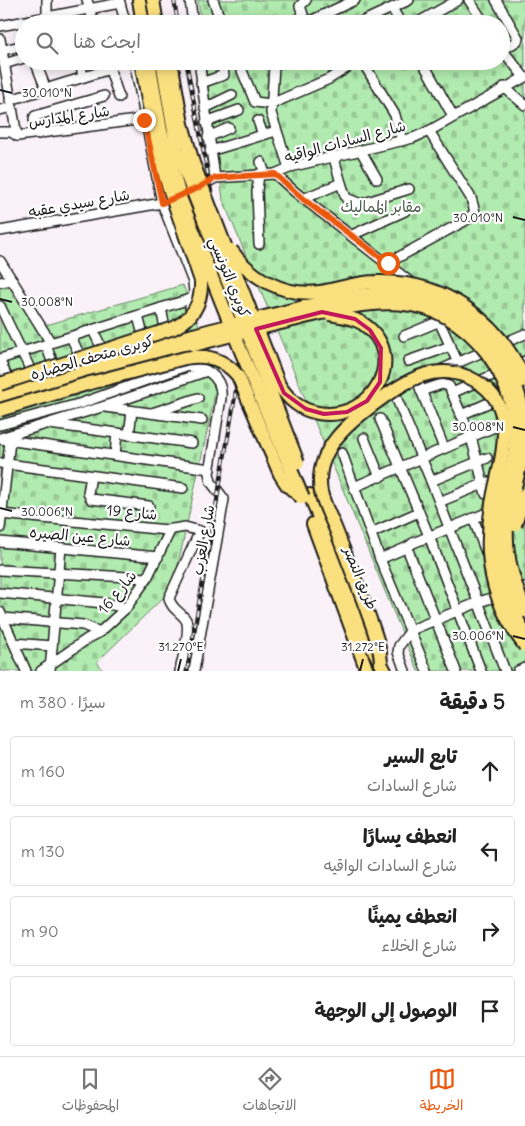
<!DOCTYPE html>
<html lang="ar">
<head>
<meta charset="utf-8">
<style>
  body { margin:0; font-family:Delius,"Playpen Sans Arabic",sans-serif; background:#f6f6f6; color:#222; direction:rtl }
  .stop { position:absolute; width:15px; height:15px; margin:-11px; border:4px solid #ea580c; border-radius:50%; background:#fff }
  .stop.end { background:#ea580c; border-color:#fff; box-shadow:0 1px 5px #0008 }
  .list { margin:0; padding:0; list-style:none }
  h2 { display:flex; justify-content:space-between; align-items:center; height:65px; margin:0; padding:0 20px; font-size:21px }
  h2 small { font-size:16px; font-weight:400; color:#767676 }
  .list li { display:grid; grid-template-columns:32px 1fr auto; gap:15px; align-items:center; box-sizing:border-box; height:70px; margin:0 10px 10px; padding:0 10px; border:1px solid #e0e0e0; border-radius:5px }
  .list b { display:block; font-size:19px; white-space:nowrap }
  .list p { margin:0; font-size:16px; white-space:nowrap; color:#767676 }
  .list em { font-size:16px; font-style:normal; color:#767676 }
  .icon { flex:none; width:28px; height:28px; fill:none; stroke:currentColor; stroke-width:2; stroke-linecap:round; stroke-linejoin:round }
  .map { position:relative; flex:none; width:525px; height:671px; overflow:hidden; direction:ltr }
  .search { position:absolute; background:#fff; box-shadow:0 2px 12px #0003; left:15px; right:15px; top:15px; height:55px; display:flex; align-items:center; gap:12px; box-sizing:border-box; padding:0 18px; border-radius:28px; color:#767676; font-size:19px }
  .sheet { height:385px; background:#fff }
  nav { display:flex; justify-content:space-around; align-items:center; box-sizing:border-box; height:70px; border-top:1px solid #e0e0e0; background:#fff; font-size:14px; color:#767676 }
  nav a { display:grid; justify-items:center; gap:2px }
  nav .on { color:#ea580c }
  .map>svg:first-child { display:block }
  .cemetery { fill:url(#cemetery-stones); stroke:#668466 }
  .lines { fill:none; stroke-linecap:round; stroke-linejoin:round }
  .minor-casing { stroke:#1c1c1c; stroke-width:12 }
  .highway-casing { stroke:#1c1c1c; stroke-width:16 }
  .minor { stroke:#fff; stroke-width:9 }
  .highway { stroke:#fbe080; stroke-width:12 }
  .rail-casing { stroke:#1c1c1c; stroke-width:4 }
  .rail { stroke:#fff; stroke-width:2; stroke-dasharray:5.5; stroke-linecap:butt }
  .highway-bridge-casing { stroke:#1c1c1c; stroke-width:16; stroke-linecap:butt }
  .highway-bridge { stroke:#fbe080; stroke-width:12 }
  .route { stroke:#ea580c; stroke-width:6 }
  .marked { fill:none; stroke:#c2185b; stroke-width:4; stroke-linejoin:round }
  .ticks { fill:none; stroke:#1c1c1c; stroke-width:2 }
  .labels { text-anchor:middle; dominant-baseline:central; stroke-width:4.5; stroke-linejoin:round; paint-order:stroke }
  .street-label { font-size:15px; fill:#1c1c1c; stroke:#fff }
  .park-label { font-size:15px; fill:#495a48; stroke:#fff }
  .ticks-label { font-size:12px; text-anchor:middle; fill:#1c1c1c; stroke:#fff; stroke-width:4.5; stroke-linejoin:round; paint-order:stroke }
</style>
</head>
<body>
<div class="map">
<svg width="525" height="671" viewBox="0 0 525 671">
  <defs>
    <pattern id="cemetery-stones" width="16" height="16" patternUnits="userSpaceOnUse" patternTransform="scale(1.25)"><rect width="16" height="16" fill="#b1ebaf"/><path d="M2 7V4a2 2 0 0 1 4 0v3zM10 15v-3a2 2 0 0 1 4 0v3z" fill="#98c996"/></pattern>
  </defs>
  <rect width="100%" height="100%" fill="#fbf1f8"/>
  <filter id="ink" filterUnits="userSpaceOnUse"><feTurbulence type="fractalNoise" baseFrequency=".02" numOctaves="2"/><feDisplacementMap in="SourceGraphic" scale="10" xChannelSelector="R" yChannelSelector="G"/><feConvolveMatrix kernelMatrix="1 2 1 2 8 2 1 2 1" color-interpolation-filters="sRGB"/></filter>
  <g filter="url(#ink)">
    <g class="cemetery">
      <path d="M198,0H525V671H418L223,200L205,61H501V24H201Z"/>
      <path d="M0,259L43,326L183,285L219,376L173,588L97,662L103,671H0Z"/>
    </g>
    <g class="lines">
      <g class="minor-casing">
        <g id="minor">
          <path d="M47,0V18"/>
          <path d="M87,0L94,24"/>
          <path d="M119,0L126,24"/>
          <path d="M190,0L193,24"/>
          <path d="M213,0L222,24"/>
          <path d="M306,0L300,6L306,23"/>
          <path d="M469,0L485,24"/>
          <path d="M496,0L518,38L517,41L503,50"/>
          <path d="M392,8L401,24"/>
          <path d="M304,24L355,0"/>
          <path d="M357,24L409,0"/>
          <path d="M415,24L458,0"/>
          <path d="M0,26L120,3"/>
          <path d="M0,39L17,136"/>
          <path d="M501,48L524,77"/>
          <path d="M0,51L24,45"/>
          <path d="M35,61L46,89"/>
          <path d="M80,61L83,77"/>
          <path d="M107,61L119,97"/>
          <path d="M134,61L162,203L193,282L194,293L190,307"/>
          <path d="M199,61L215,178"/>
          <path d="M238,61L255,102L271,104L329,79L358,61"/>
          <path d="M282,61L274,66L271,113L289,168"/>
          <path d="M362,61L395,115L402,141"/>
          <path d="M422,61L453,116"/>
          <path d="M4,64L24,58"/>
          <path d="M201,83L224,75L221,61"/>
          <path d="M504,87L525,105"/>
          <path d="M10,100L110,69"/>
          <path d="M205,108L232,95"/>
          <path d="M0,110L12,107"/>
          <path d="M258,121L263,135"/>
          <path d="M206,122L239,110"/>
          <path d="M0,132H11L18,136L144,119"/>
          <path d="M39,134L34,119L35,116L104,96"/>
          <path d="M208,137L229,128"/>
          <path d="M210,151L276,131"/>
          <path d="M361,151L377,179"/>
          <path d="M261,162L265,174"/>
          <path d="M275,174L295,192L414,285"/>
          <path d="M341,183L346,198L361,204L409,189"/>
          <path d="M303,199L341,183L334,158"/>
          <path d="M0,231L162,203L198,188L215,178L275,174L294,166L413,138L429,131L525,77"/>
          <path d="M352,235L405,211"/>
          <path d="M259,244L257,191L259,174"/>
          <path d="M0,261L51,343"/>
          <path d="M388,263L468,219L475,212L471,198L429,131"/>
          <path d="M0,282L12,280"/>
          <path d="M0,306L31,371"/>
          <path d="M161,308L165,328"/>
          <path d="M434,310L458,363"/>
          <path d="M138,316L143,335"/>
          <path d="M93,330L102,349"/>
          <path d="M404,336L440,321"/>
          <path d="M71,337L80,356"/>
          <path d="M46,345L53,364"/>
          <path d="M0,359L193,298"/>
          <path d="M0,361L8,379"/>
          <path d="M408,361L451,346"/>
          <path d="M440,370L525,334"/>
          <path d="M417,380L444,448"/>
          <path d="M401,388L397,391L396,397L431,481L505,671"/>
          <path d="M421,391L442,384L449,386L471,437L486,494"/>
          <path d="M452,393L525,361"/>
          <path d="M105,407L202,420"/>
          <path d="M152,413L198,398"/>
          <path d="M461,415L513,392"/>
          <path d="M380,419L429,536L481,671"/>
          <path d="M49,424L192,443"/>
          <path d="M0,425L82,403L183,367C203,364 223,376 221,398L209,473L211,482L224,499L194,671"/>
          <path d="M129,435L132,411"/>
          <path d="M0,438L102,407L207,371"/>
          <path d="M364,438L380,477"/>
          <path d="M0,439L210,469"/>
          <path d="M342,453L380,559L427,671"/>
          <path d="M115,455L117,433"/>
          <path d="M0,463L183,488"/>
          <path d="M91,476L88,493L91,499L149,506"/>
          <path d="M431,481L487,458"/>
          <path d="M354,487L506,422"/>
          <path d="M439,502L488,482"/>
          <path d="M0,514L167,530L185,527L200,531L169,598C171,609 181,612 186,620C191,630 182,660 180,671"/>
          <path d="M473,518L487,555"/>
          <path d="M0,528L10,441"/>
          <path d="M371,533L419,512"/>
          <path d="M0,542L158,557"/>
          <path d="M380,559L408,547"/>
          <path d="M0,570L147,578"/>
          <path d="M0,593L104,603L126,608"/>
          <path d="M0,612L26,671"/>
          <path d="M3,618L83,625L100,632"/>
          <path d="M14,643L52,646"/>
          <path d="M50,670L61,548"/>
          <path d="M41,671L87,639L100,632L126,608L147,578L171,529"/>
          <path d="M405,671L398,652L399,646L411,630L479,602L525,587"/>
          <path d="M456,671L409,553L408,547L413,543L494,510"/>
          <path d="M518,671L525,668"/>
        </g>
      </g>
      <g class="highway-casing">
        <g id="highway">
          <path d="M139,0L143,24"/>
          <path d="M153,0L157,24"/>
          <path d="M4,392L84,366L193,335"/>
          <path d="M0,402L86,375L194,345"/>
          <path d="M310,495L367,638L385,671"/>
          <path d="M313,524L367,671"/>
        </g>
      </g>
      <use href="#minor" class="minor"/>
      <use href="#highway" class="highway"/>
      <g class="rail-casing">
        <g id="rail">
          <path d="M174,0L178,24"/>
          <path d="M186,61L214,206L246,295L235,397L187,671"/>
        </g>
      </g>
      <use href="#rail" class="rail"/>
      <g class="highway-bridge-casing">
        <g id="highway-bridge">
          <path d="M149,61L161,131L181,200L241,351L303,498"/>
          <path d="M162,61L177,150L298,463"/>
          <path d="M171,61L182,124L193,163L279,385C289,400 300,410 318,413C372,423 411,355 362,323C352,317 341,316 329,314"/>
          <path d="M231,250C251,278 284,297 320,292C339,289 357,282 376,282C444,280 499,320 525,381"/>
          <path d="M193,335C227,326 261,318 296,309C368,291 428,276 486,337C510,363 522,395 525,429"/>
          <path d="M194,345C227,336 260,328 293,320C365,302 434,283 487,353C506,379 517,412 515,445C514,465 506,483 502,503C493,550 504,594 525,635"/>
          <path d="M0,384L174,328C193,318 202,303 201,281L158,156L141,61"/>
          <path d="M0,410L90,383L185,358C207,354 224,359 238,376L280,474L287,485L301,497"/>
          <path d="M525,436C523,468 509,497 507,528C505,556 515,585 525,611"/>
          <path d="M515,525L525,494"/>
          <path d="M381,662C380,643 372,626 366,608C356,582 346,556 336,530C331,518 324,505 321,492C313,449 352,420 381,399C407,380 435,363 468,377C520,400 503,450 494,493C490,512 488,533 489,553C491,587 504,619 525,646"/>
        </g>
      </g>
      <use href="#highway-bridge" class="highway-bridge"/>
    </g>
  </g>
  <g class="lines" filter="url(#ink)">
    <path class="route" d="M144,120L162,203L198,188L215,178L275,174L303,199L388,263"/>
  </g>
  <path class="marked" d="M322,312L355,319L370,330L381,348L380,382L367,401L347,412L324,414L306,409L284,393L256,329Z"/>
  <path class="ticks" d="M0,90L12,93M513,217L525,220M0,299L12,302M513,427L525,430M0,508L12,511M513,636L525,639M178,671L181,659M360,671L363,659"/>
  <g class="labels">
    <g class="street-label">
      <text transform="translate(69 116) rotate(-8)">شارع المدارس</text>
      <text transform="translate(345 141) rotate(-15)">شارع السادات الواقيه</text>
      <text transform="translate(79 203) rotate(-10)">شارع سيدي عقبه</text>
      <text transform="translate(230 277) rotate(68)">كوبري التونسي</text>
      <text transform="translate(92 357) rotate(-16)">كوبرى متحف الحضاره</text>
      <text transform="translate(132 512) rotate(5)">شارع 19</text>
      <text transform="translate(80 536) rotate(5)">شارع عين الصيره</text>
      <text transform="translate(203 540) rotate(-80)">شارع العزب</text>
      <text transform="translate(361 578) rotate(68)">طريق النصر</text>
      <text transform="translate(117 592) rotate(-51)">شارع 16</text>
    </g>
    <g class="park-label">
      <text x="381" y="206">مقابر المماليك</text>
    </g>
  </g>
  <g class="ticks-label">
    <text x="47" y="97">30.010°N</text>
    <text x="478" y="222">30.010°N</text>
    <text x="47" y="306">30.008°N</text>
    <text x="478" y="431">30.008°N</text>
    <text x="47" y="516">30.006°N</text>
    <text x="478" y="640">30.006°N</text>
    <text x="181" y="651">31.270°E</text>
    <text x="363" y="651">31.272°E</text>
  </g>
</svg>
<div class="stop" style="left:388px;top:263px"></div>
<div class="stop end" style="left:144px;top:120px"></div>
<div class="search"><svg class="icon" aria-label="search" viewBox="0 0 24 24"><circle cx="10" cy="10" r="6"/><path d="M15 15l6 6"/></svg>ابحث هنا</div>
</div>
<section class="sheet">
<h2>5 دقيقة<small>سيرًا · 380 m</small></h2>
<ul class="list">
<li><svg class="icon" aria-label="ahead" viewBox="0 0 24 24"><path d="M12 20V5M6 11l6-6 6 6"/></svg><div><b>تابع السير</b><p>شارع السادات</p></div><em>160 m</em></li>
<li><svg class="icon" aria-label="left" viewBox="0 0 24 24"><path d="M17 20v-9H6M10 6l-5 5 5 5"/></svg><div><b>انعطف يسارًا</b><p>شارع السادات الواقيه</p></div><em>130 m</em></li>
<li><svg class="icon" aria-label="right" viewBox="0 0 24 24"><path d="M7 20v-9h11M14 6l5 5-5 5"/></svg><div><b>انعطف يمينًا</b><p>شارع الخلاء</p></div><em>90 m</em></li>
<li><svg class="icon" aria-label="arrive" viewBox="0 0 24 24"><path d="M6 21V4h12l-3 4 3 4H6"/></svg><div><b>الوصول إلى الوجهة</b></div></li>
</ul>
</section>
<nav>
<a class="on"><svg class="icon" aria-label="map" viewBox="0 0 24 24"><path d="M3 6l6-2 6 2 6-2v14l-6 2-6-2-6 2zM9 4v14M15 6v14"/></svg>الخريطة</a>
<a><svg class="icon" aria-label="directions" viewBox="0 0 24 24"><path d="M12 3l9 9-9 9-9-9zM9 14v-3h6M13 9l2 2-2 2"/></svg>الاتجاهات</a>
<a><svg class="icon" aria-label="saved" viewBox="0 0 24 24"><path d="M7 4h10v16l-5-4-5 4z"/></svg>المحفوظات</a>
</nav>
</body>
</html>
